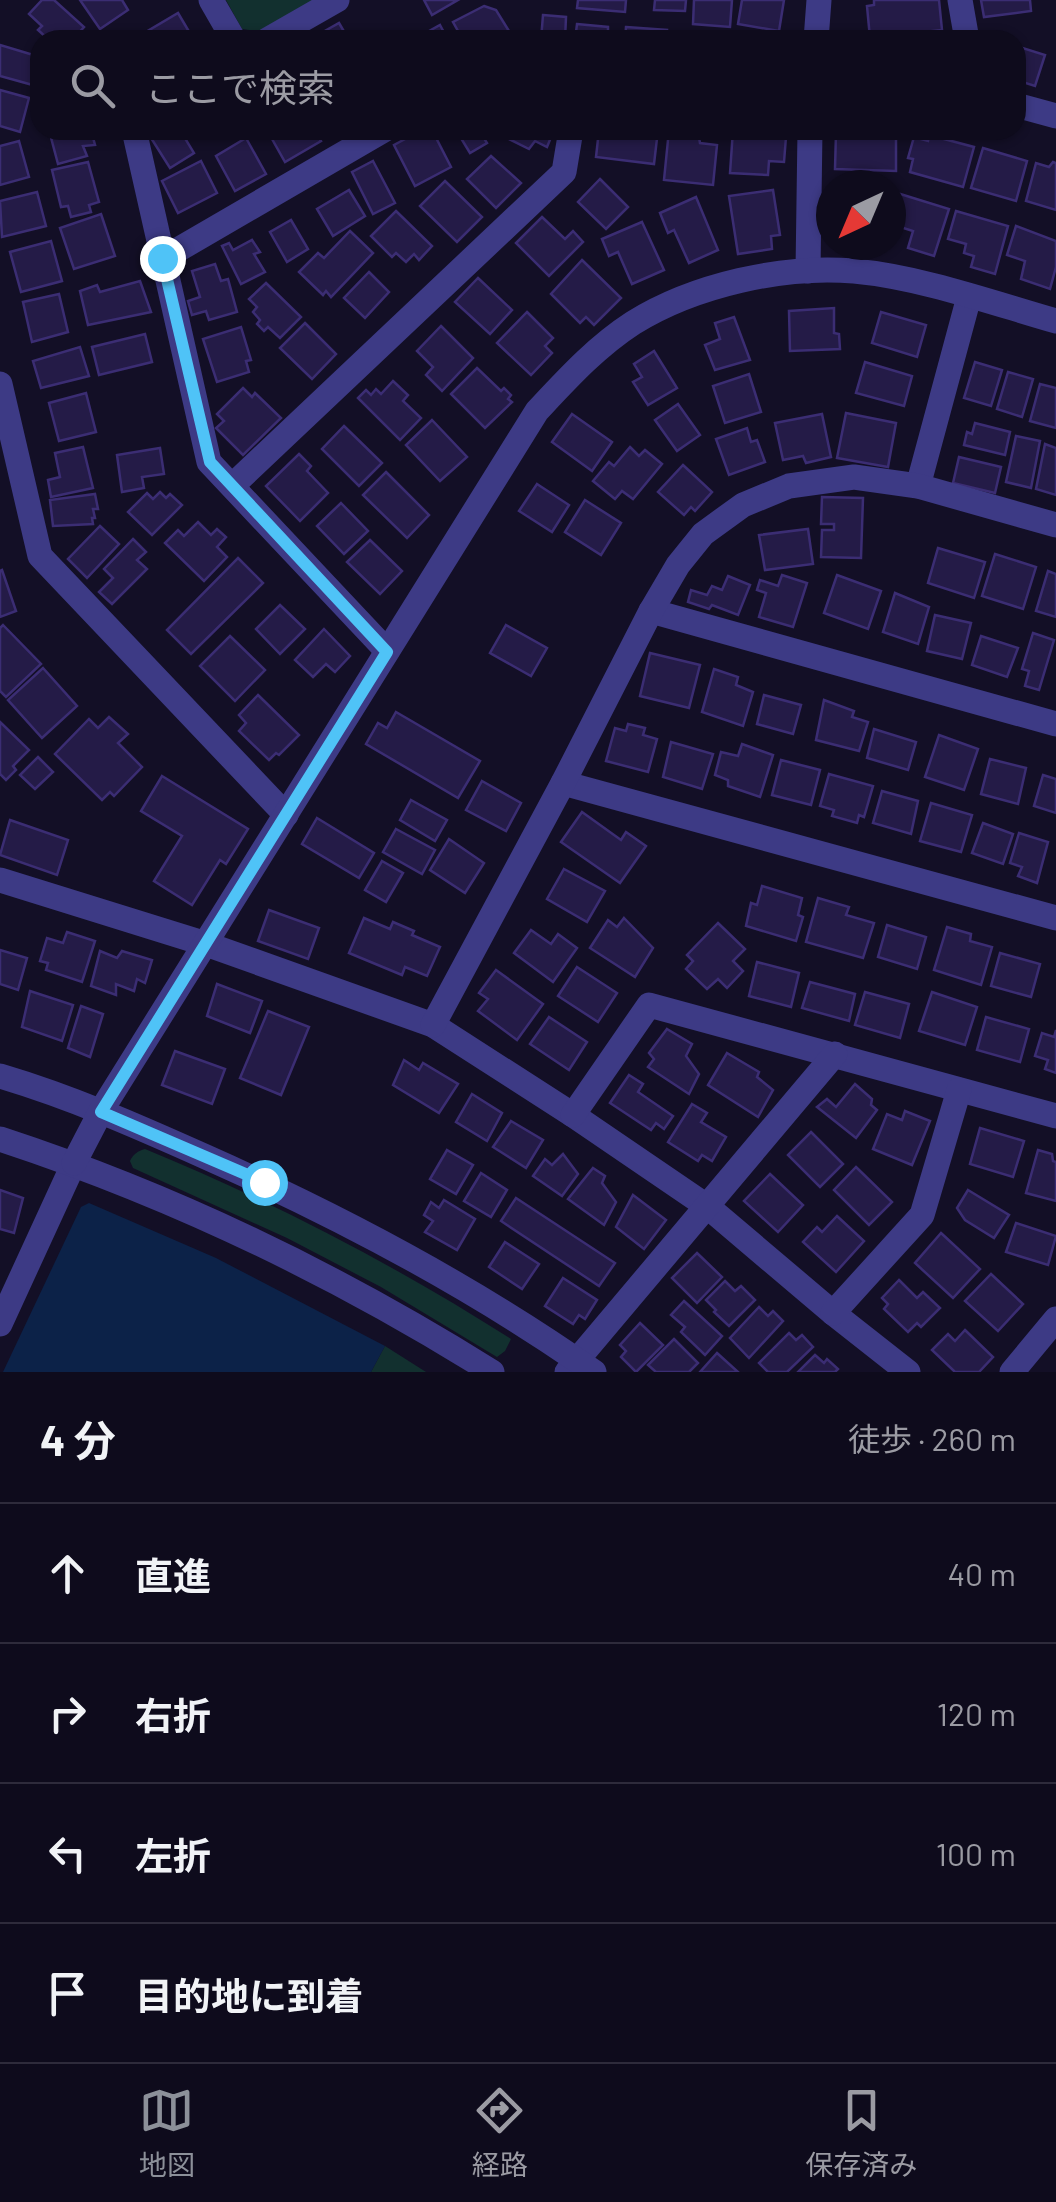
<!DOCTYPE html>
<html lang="ja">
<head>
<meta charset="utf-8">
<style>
  body { margin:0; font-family:Barlow,"Noto Sans JP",sans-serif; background:#1c1929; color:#f1f3f6 }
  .compass { position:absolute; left:816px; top:170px; width:90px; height:90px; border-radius:50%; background:#0e0b1c; box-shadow:0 2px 8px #0004; rotate:224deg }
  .stop { position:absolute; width:30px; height:30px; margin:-22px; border:8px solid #4fc3f7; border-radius:50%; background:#fff }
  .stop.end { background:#4fc3f7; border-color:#fff; box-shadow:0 2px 10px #0008 }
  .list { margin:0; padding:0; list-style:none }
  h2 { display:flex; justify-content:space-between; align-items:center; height:130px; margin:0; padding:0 40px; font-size:42px }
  h2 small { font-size:32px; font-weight:400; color:#9b9ba3 }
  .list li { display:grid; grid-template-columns:65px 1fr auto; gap:30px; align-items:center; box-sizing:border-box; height:140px; padding:0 40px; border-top:2px solid #2e2b3b }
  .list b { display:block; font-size:38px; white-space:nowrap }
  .list em { font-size:32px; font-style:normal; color:#9b9ba3 }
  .icon { flex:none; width:55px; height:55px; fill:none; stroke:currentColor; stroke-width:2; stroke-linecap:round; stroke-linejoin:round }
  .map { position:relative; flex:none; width:1056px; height:1372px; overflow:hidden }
  .search { position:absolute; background:#0e0b1c; box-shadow:0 2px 8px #0004; left:30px; right:30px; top:30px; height:110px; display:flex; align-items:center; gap:25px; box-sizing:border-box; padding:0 35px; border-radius:30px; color:#9b9ba3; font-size:38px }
  .sheet { height:690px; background:#0e0b1c }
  nav { display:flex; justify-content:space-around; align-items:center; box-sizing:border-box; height:140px; border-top:2px solid #2e2b3b; background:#0e0b1c; font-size:28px; color:#9b9ba3 }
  nav a { display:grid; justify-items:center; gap:5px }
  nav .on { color:#8c9099 }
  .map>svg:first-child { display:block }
  .green { fill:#12302f }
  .water { fill:#0c2248 }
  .building { fill:#241b47; stroke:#3b2d73; stroke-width:2.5 }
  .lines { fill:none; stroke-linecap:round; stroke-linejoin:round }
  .minor { stroke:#3d3a85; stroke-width:25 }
  .tertiary { stroke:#3d3a85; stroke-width:25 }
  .route { stroke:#4fc3f7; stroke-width:12 }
</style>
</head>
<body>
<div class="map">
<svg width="1056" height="1372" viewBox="0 0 1056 1372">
  <rect width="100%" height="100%" fill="#130f26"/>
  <g class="green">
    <path d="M226,0H317L263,32L242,29Z"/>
    <path d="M145,1149C272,1201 395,1265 511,1339L505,1351L497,1357L381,1287L287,1238L133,1168L130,1161C133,1154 138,1151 145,1149Z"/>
    <path d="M385,1346L426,1372H371Z"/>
  </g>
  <path class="water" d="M89,1203L216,1258L385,1346L371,1372H3L81,1207Z"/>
  <g class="building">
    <path d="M42,0H54L84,27L72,40H49L38,30L42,26L29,14Z"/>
    <path d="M80,0H122L128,10L100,29Z"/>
    <path d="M424,0H458L432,15Z"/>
    <path d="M578,0H626L625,12L577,8Z"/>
    <path d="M655,0H686L685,11L654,10Z"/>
    <path d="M694,0H732L730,27L693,24Z"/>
    <path d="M742,0H784L779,31L738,24Z"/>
    <path d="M874,0H939L942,30L870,38L867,6L874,5Z"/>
    <path d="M981,0H1030L1031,11L984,17Z"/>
    <path d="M484,6L496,10L512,36L506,40H473L469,34L462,38L453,22Z"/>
    <path d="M178,13L194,40H151L146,32Z"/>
    <path d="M543,15L566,17L565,40H541Z"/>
    <path d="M339,23L349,40H309Z"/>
    <path d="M577,24L608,27V40H575Z"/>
    <path d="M440,25L448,40H413Z"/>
    <path d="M626,27L667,30L666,40H625Z"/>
    <path d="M677,34L715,37V40H676Z"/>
    <path d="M0,45L40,57V87L0,76Z"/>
    <path d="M1016,46L1045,55L1035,86L1016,80Z"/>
    <path d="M0,90L29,98L20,132L0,126Z"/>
    <path d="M49,130H91L95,145L83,146L87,156L58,164Z"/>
    <path d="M146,130H180L194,153L170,168Z"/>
    <path d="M267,130H314L321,141L285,162Z"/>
    <path d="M422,130H432L451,167L415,186L394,145Z"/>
    <path d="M456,130H479L487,143L470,153Z"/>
    <path d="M502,130H554L547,147L535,141L529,149L503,136Z"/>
    <path d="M599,130H658L654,164L596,157Z"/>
    <path d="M669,130L698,132L700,143L717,145L713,185L664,180Z"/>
    <path d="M733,130H754V135L786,137L784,162L769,161L768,175L730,173Z"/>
    <path d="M836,133L896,135V171L835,169Z"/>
    <path d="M929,135L974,147L963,187L910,172L913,159L908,158L914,137L928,141Z"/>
    <path d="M246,138L266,174L235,191L216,156Z"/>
    <path d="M19,141L29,177L0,185V146Z"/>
    <path d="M983,148L1027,161L1016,201L971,188Z"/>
    <path d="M491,156L521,183L496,208L467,179Z"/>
    <path d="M201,161L217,193L178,213L162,181Z"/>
    <path d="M373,161L395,203L373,214L352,172Z"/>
    <path d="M88,162L99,202L89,205L91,212L71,217L68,206L61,207L52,170Z"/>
    <path d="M1053,162L1056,163V210L1026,201L1036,163L1049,167Z"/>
    <path d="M600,179L628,207L606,229L578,202Z"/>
    <path d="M445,181L482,217L457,242L420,206Z"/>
    <path d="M349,190L365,216L333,236L317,209Z"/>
    <path d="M773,190L780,235L771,236L772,249L738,254L729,196Z"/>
    <path d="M37,192L46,226L2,237L0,201Z"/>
    <path d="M897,193L949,209L934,256L908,248L913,231L891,224V213Z"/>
    <path d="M696,197L718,250L689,263L674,230L668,233L660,213Z"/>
    <path d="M396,211L432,246L419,260L414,254L406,262L396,253L392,257L371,236Z"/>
    <path d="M956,211L1008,226L995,274L971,267L974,256L964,253L966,244L948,239Z"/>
    <path d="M101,214L115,256L74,269L60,228Z"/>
    <path d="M542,217L565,239L573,231L583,242L549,276L516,243Z"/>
    <path d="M291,220L308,249L287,262L270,232Z"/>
    <path d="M642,222L664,270L632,284L618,252L609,256L602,239Z"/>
    <path d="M1016,226L1056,241V267L1050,289L1021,279L1025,261L1007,255Z"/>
    <path d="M350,231L373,253L331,297L326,291L323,295L299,272L318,253L324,258Z"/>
    <path d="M252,240L260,252L254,254L265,272L241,284L222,246L229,243L233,250Z"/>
    <path d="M51,241L62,281L21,292L10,252Z"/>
    <path d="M582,260L621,298L594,325L586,317L580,323L551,294Z"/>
    <path d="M215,264L221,281L228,279L237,312L209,320L206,311L192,315L188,301L200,297L192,271Z"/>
    <path d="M369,272L389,292L365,318L344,298Z"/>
    <path d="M478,278L512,310L490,334L455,302Z"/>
    <path d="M140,281L151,312L88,325L80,291L97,285L100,292Z"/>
    <path d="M266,283L301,317L280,338L268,327L264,331L257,324L260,320L253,312L257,307L249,299Z"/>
    <path d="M59,294L68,332L32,342L23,302Z"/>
    <path d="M834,308V333L839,334L840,349L790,351L789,311Z"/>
    <path d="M527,312L553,338L545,346L552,353L531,375L497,343Z"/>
    <path d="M881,312L926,325L917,357L872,343Z"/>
    <path d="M734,317L750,360L715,370L705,345L720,339L715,323Z"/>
    <path d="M305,323L336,354L312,379L280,348Z"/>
    <path d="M441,326L473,358L442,391L426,375L433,367L417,351Z"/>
    <path d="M241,327L251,360L246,361L249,372L217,382L203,339Z"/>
    <path d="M145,334L152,362L99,375L92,347Z"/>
    <path d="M80,347L89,376L41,388L33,361Z"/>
    <path d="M654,351L677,388L648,405L633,382L642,377L634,364Z"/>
    <path d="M865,362L912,376L904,406L856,393Z"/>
    <path d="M975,362L1002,370L991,406L964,398Z"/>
    <path d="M477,368L501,391L504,388L511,395L508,399L512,402L485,428L451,394Z"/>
    <path d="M1008,372L1033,379L1022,417L997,409Z"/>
    <path d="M749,374L761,412L725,423L713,386Z"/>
    <path d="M393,381L408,395L403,401L421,418L400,440L358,398L366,390L371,395L376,389L381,394Z"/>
    <path d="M1040,384L1056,388V428L1030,421Z"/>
    <path d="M243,388L252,397L255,393L281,418L243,455L216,428L224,421L217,414Z"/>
    <path d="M86,393L96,432L59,441L49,403Z"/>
    <path d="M678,404L700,435L677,451L655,420Z"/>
    <path d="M846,413L896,423L888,467L837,458Z"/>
    <path d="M572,414L612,442L592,471L552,442Z"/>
    <path d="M822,414L831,457L806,463L803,456L783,460L775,423Z"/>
    <path d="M432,420L467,457L440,481L406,445Z"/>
    <path d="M975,423L1010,432L1005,455L964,445L967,432L972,434Z"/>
    <path d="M344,426L382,463L359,486L322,449Z"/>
    <path d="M747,428L751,442L757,440L765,462L729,475L716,439Z"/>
    <path d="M1016,436L1040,441L1031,488L1006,482Z"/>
    <path d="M1045,444L1056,448V495L1036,489Z"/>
    <path d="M83,447L93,488L51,497L48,480L60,477L55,453Z"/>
    <path d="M630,447L639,456L645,450L662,464L633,499L622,491L615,499L593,481L609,462L614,466Z"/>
    <path d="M160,448L164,474L142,477L144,488L122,492L117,455Z"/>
    <path d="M299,454L311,466L307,471L328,493L300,521L266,486Z"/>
    <path d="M959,457L1001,467L995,493L953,483Z"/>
    <path d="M683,465L712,492L695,511L691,507L684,515L658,492Z"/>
    <path d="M386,472L429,515L407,538L363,495Z"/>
    <path d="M537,484L569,505L552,532L519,511Z"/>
    <path d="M160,492L166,498L170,494L182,505L152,535L128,512L147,493L153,499Z"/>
    <path d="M95,494L98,509H93L95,518H92L93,524L53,526L50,500Z"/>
    <path d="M822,497L863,498L861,558L821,557L822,530H834V524H821Z"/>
    <path d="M585,500L621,523L601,555L565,532Z"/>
    <path d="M341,503L368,531L344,554L317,526Z"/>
    <path d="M198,522L211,535L217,529L226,537L217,547L227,557L204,581L165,543L178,530L184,536Z"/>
    <path d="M100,526L119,544L87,578L68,559Z"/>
    <path d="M808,529L813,564L765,570L759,535Z"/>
    <path d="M133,539L146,552L137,560L147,569L112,604L99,592L113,578L104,569Z"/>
    <path d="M370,540L402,571L380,594L347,562Z"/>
    <path d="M938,548L985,562L974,598L928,583Z"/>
    <path d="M995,554L1036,567L1023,609L982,596Z"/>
    <path d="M238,558L263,583L191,654L167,630Z"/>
    <path d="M2,570L16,611L0,617V571Z"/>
    <path d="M1048,571L1056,574V617L1036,611Z"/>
    <path d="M782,575L807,583L793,627L759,617L766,593L757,590L760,580L778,586Z"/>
    <path d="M837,575L881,591L868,629L824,613Z"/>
    <path d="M728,576L750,585L738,615L712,605L709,609L688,602L691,590L707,595L712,586L722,590Z"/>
    <path d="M895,593L929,607L918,644L883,632Z"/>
    <path d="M280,605L305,629L280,654L256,629Z"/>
    <path d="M935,615L971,623L962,659L927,651Z"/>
    <path d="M3,625L41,664L6,697L0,691V628Z"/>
    <path d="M506,625L547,648L531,676L490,653Z"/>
    <path d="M324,629L350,656L335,672L326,664L313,677L295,660Z"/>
    <path d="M1033,633L1054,640L1039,690L1025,686L1029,671L1022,669Z"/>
    <path d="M230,636L265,670L235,701L200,666Z"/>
    <path d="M981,636L1018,648L1007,677L972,665Z"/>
    <path d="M650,653L700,665L689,708L640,696Z"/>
    <path d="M43,668L77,706L42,738L8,700Z"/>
    <path d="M714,669L738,677L736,685L753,692L743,726L702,712Z"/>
    <path d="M258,695L299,735L279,755L276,753L269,760L239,731L246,723L239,715Z"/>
    <path d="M764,695L801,705L793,734L757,724Z"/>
    <path d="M824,700L854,711L852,717L868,722L859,751L816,740Z"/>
    <path d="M396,712L480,761L458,798L366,744L378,723L387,728Z"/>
    <path d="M109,717L128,734L118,743L142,767L114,796L110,792L102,800L55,754L89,719L98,728Z"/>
    <path d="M0,722L29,750L13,766L16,770L6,780L0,774Z"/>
    <path d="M628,724L645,728L643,735L657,739L648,772L606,761L615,728L626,731Z"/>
    <path d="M874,729L916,742L908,770L867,758Z"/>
    <path d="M939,735L978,749L964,790L925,777Z"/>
    <path d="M671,742L713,754L702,789L663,777Z"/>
    <path d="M742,744L773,755L760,797L728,786V780L715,775L721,752L738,756Z"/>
    <path d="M38,757L53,772L35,789L20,775Z"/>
    <path d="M990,759L1026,768L1018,804L981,794Z"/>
    <path d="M781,760L820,770L811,805L772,795Z"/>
    <path d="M829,774L873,786L864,817L859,815L857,823L832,816L834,810L820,806Z"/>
    <path d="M1043,775L1056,779V813L1034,806Z"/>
    <path d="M162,776L248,829L226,864L220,860L192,905L154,881L182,836L141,811Z"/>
    <path d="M482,781L521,803L506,831L466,810Z"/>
    <path d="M882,791L918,801L911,834L873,823Z"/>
    <path d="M411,800L447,820L435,841L400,820Z"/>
    <path d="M931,803L972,815L961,852L920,841Z"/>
    <path d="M582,812L621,840L626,832L646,846L620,883L561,842Z"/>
    <path d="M317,818L374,853L359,878L302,844Z"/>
    <path d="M10,820L68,840L57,875L0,855Z"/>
    <path d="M983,823L1013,834L1003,864L972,853Z"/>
    <path d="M396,829L435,850L422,874L383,852Z"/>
    <path d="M1019,833L1048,842L1037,883L1018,876L1022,867L1010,863Z"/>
    <path d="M449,839L484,863L465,893L430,870Z"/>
    <path d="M382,861L403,873L386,902L365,890Z"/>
    <path d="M564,869L605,891L587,922L547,899Z"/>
    <path d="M762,886L802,898L798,915L803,917L796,941L746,926L751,903L757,905Z"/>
    <path d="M818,898L849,907L846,915L874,923L863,958L806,942Z"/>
    <path d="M269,910L319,928L308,959L258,941Z"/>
    <path d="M364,918L390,929L393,922L414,931L412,935L440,947L427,976L405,967L402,975L349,953Z"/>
    <path d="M624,918L653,948L635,977L590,948L608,920L617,927Z"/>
    <path d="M718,923L745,949L733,961L743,971L727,988L718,979L707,989L686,969L693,961L687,955Z"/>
    <path d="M887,925L926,937L917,969L878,957Z"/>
    <path d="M947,927L971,934L970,941L992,947L981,985L934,970Z"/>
    <path d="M531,930L551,944L558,934L577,948L553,982L514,953Z"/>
    <path d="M67,932L95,941L82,982L46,970L48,963L40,961L47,938L63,943Z"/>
    <path d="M0,950L27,958L18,990L0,984Z"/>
    <path d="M100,951L117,958L122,951L152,960L145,983L137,979L134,991L116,984V995L91,986Z"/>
    <path d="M1000,953L1040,964L1031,997L991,986Z"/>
    <path d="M757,962L799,973L791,1007L749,996Z"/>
    <path d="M577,967L617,993L598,1022L558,996Z"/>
    <path d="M496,970L543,1004L517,1040L478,1011L488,999L479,993Z"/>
    <path d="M810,982L855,994L849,1021L802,1008Z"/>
    <path d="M217,984L262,1001L250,1033L207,1016Z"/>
    <path d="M30,991L73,1005L62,1041L22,1027Z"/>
    <path d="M865,992L909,1004L900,1038L855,1025Z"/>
    <path d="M932,992L977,1007L965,1045L919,1031Z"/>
    <path d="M81,1006L103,1014L90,1057L68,1048Z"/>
    <path d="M268,1011L309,1027L281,1095L240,1078Z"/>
    <path d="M549,1017L587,1042L569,1070L530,1044Z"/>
    <path d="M986,1017L1029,1029L1020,1062L977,1050Z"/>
    <path d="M667,1029L692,1044L686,1056L699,1074L689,1094L648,1067L654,1059L649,1053Z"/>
    <path d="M1056,1030V1073L1045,1069L1048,1060L1035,1056L1042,1033L1054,1037Z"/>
    <path d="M175,1051L225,1069L212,1104L162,1085Z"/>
    <path d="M727,1053L759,1072L757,1077L773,1090L758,1117L708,1085Z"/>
    <path d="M404,1060L419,1070L423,1063L458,1084L439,1113L393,1085Z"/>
    <path d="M629,1075L643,1084L638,1092L673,1116L664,1129L656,1123L651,1130L610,1103Z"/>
    <path d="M855,1084L872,1099L871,1105L877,1110L856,1138L817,1107L827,1099L836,1107Z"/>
    <path d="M472,1094L502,1113L487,1141L456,1122Z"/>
    <path d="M692,1104L707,1113L701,1122L726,1137L712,1161L702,1155L698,1161L668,1142Z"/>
    <path d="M905,1111L930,1121L912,1165L873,1149L887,1114L902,1120Z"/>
    <path d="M511,1121L543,1140L526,1168L493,1147Z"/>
    <path d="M980,1128L1024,1141L1013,1177L970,1164Z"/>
    <path d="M811,1132L843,1164L820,1187L788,1155Z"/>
    <path d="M447,1150L473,1165L456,1194L430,1179Z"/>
    <path d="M1038,1150L1052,1154L1053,1161L1056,1162V1201L1026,1193Z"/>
    <path d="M563,1154L578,1174L562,1196L533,1176L545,1159L552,1165Z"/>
    <path d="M856,1167L892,1202L869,1225L834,1190Z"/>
    <path d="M593,1168L605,1176L602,1183L616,1202L604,1225L568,1199Z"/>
    <path d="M481,1173L507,1190L491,1217L464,1201Z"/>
    <path d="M770,1174L803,1205L778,1232L744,1201Z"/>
    <path d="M0,1190L23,1198L14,1233L0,1229Z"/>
    <path d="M968,1190L1009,1215L994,1238L965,1220L957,1208Z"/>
    <path d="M633,1195L666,1220L644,1249L616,1227Z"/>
    <path d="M516,1198L615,1263L599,1286L501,1221Z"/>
    <path d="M444,1200L475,1219L457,1250L425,1232L433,1221L424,1215L431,1202L439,1208Z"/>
    <path d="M837,1216L864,1241L836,1272L803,1242L817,1227L822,1232Z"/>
    <path d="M1016,1223L1056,1236L1048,1265L1006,1252Z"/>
    <path d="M941,1233L980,1269L953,1298L915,1263Z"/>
    <path d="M505,1242L539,1264L522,1289L489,1267Z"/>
    <path d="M697,1253L722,1277L697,1303L672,1278Z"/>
    <path d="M991,1274L1023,1304L998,1331L965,1301Z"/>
    <path d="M563,1278L597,1300L585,1319L579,1315L573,1324L545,1306Z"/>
    <path d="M899,1280L917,1298L923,1292L940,1308L921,1327L917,1323L908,1332L884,1309L888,1304L882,1298Z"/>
    <path d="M725,1281L735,1291L741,1286L755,1300L729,1326L714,1312L716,1310L706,1300Z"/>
    <path d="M684,1301L722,1336L705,1355L681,1332L685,1327L671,1315Z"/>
    <path d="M759,1307L768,1316L773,1311L783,1321L749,1358L730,1338Z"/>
    <path d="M640,1323L663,1345L636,1372L621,1357L626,1351L620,1345Z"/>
    <path d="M965,1330L993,1357L979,1372H955L932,1350L948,1334L955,1341Z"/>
    <path d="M789,1333L796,1340L802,1335L813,1347L787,1372H768L759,1363Z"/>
    <path d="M674,1339L698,1363L689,1372H656L648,1365Z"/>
    <path d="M717,1353L738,1372H700Z"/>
    <path d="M815,1355L824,1363L827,1359L838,1369L835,1372H798Z"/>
  </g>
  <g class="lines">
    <g class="minor">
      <path d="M211,0L234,40"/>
      <path d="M960,0L967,40"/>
      <path d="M267,40L337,0"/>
      <path d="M816,40L819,0"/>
      <path d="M1016,105L1056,116"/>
      <path d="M134,130L209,462L387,651"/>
      <path d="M162,259L384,130"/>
      <path d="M808,271L810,130"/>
      <path d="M0,384L40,556L286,815"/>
      <path d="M233,485L564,172L571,130"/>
      <path d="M918,486L969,297"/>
      <path d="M651,611L1056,724"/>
      <path d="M563,783L1056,918"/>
      <path d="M0,880L206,944L433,1025L573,1115L708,1207L833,1313L908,1372"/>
      <path d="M433,1025L563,783L651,611L678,565L703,534L743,505L789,486L854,477L918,486L1056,525"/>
      <path d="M573,1115L649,1005L1056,1116"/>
      <path d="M833,1313L922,1215L959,1090"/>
      <path d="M0,1324L74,1163"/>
      <path d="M567,1372L835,1054"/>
      <path d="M1012,1372L1056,1319"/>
    </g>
    <g class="tertiary">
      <path d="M0,1076C71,1097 139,1127 206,1157C341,1217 473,1287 594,1372"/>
      <path d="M0,1139C174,1196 337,1275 492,1372"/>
      <path d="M74,1163L101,1111L537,411C567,379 596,347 633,323C694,285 783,265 854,271C920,277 993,303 1056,321"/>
    </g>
  </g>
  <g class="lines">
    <path class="route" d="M162,258L210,462L387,652L101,1112L264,1182"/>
  </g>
</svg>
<svg class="compass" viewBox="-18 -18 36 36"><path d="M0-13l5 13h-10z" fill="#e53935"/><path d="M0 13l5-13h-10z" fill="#9b9ba3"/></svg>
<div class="stop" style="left:264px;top:1182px"></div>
<div class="stop end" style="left:162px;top:258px"></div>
<div class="search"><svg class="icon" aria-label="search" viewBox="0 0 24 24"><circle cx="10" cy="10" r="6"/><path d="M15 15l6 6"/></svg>ここで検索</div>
</div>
<section class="sheet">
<h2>4 分<small>徒歩 · 260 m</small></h2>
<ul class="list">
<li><svg class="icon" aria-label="ahead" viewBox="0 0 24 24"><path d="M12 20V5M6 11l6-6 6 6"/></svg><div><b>直進</b></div><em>40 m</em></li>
<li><svg class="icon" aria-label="right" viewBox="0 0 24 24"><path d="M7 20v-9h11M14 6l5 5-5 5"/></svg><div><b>右折</b></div><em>120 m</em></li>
<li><svg class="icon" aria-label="left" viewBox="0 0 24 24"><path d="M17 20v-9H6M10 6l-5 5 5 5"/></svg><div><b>左折</b></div><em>100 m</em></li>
<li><svg class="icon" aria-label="arrive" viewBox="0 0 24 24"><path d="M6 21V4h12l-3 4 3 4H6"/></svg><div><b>目的地に到着</b></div></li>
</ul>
</section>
<nav>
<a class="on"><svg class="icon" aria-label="map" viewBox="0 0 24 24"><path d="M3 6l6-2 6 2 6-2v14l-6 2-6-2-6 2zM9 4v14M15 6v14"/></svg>地図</a>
<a><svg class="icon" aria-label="directions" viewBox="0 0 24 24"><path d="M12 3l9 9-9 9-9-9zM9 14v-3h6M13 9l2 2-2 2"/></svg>経路</a>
<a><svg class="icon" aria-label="saved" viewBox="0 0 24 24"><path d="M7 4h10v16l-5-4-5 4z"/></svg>保存済み</a>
</nav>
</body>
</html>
